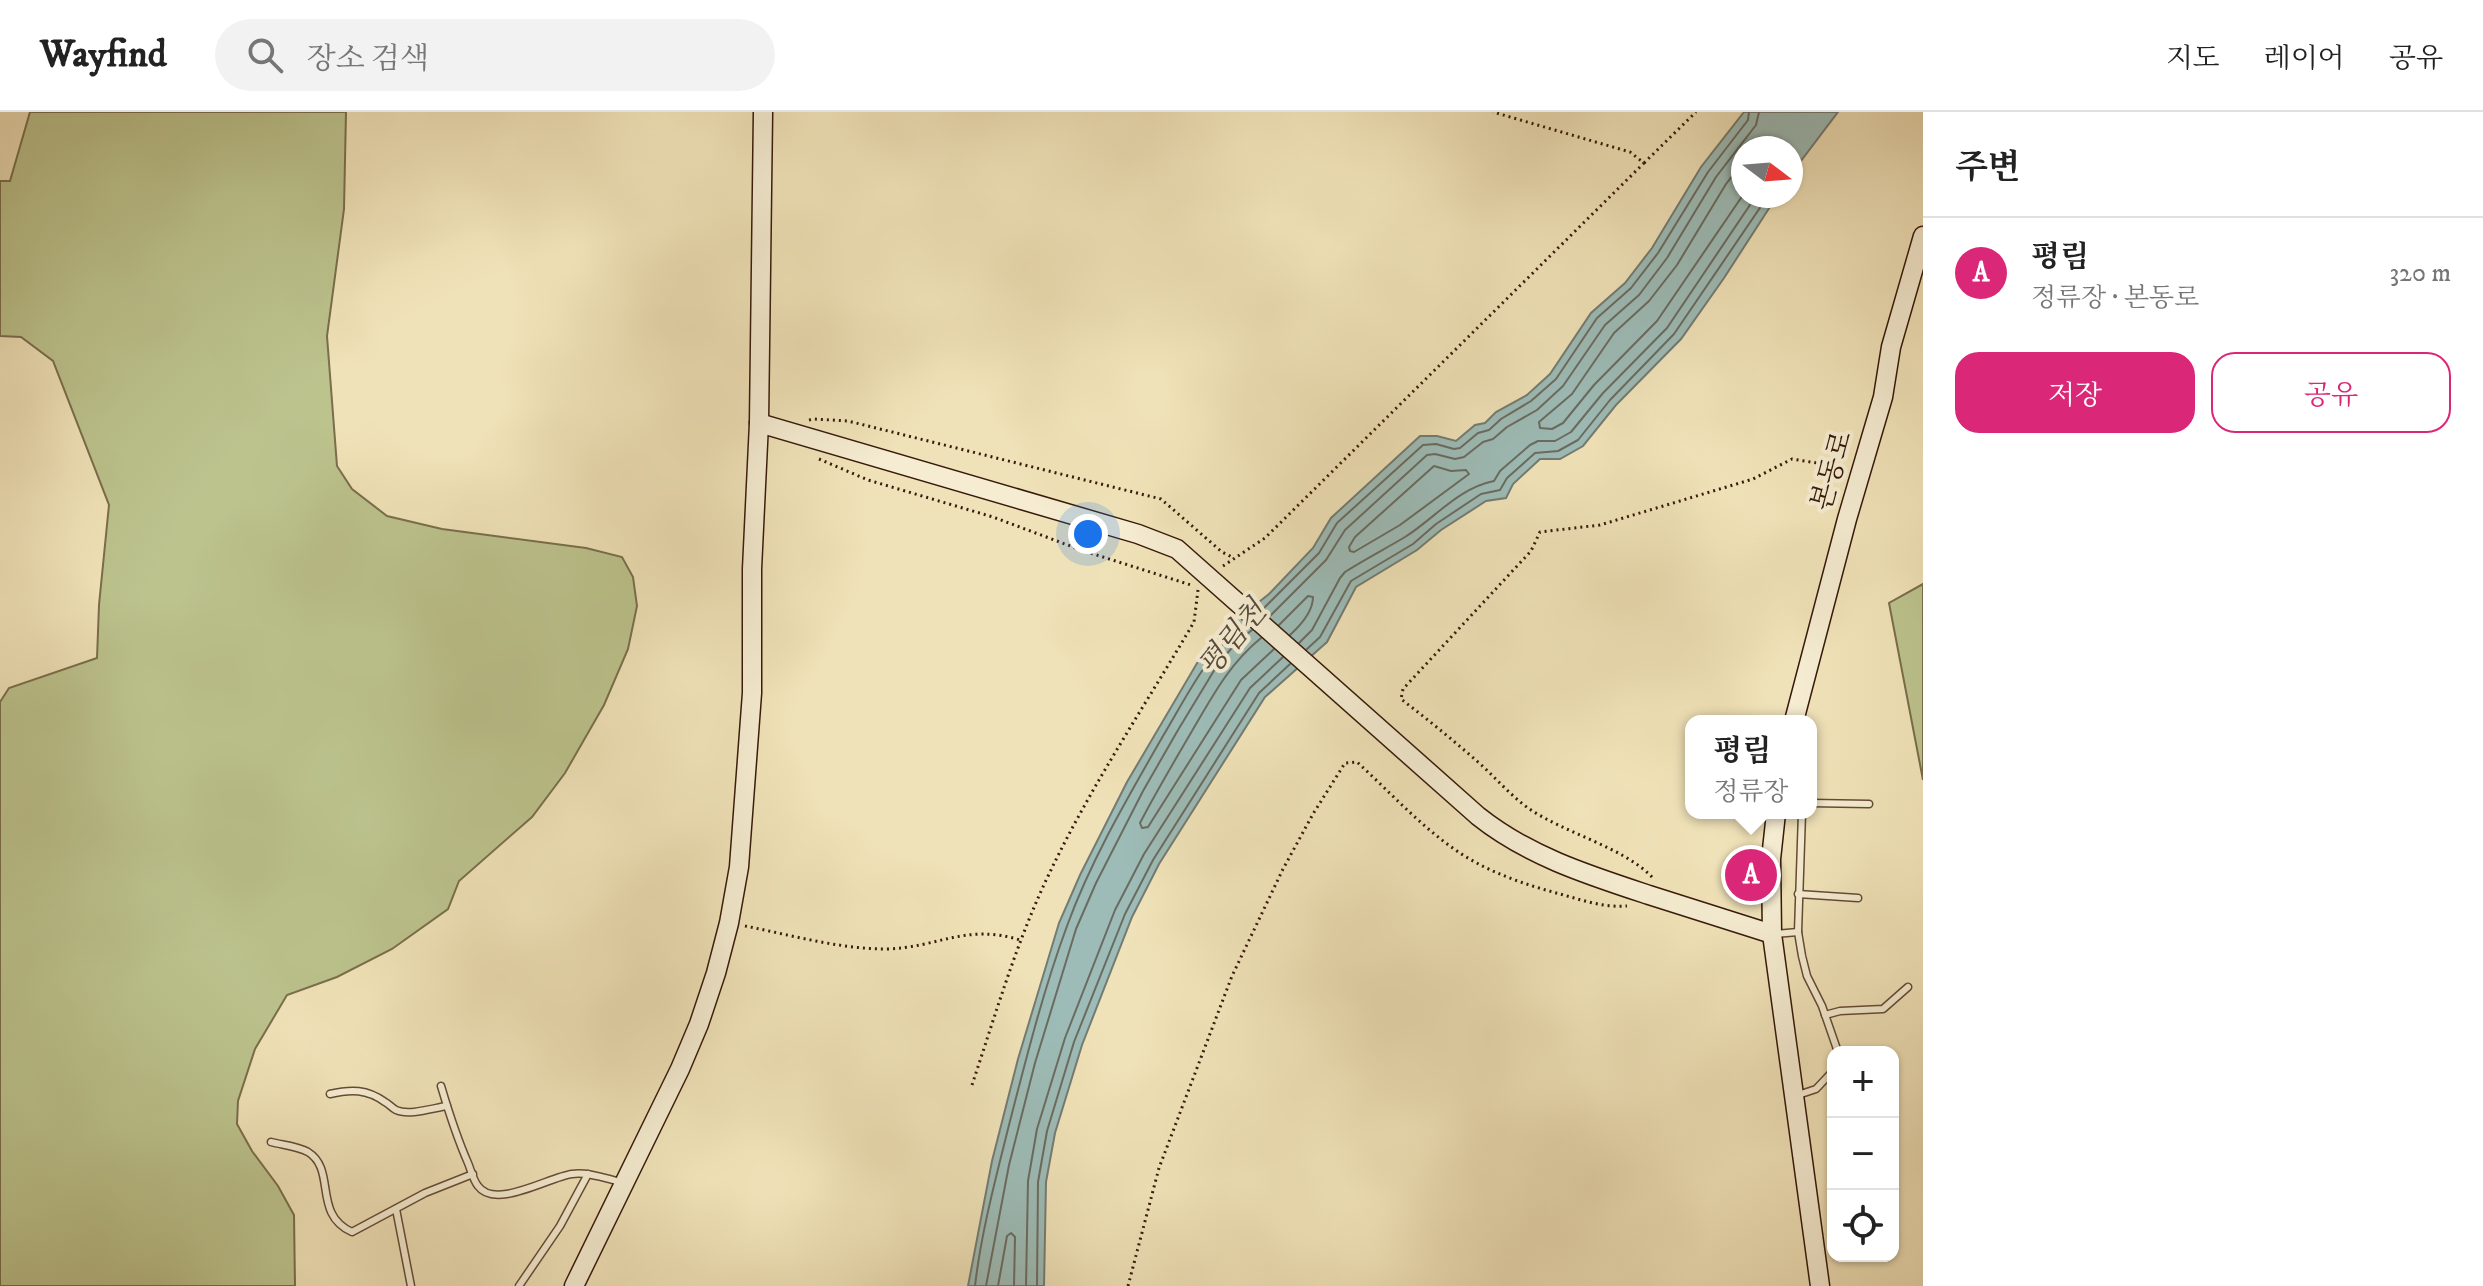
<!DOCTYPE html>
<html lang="ko">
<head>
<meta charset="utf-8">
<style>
  body { margin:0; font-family:"IM FELL DW Pica","Noto Serif KR",serif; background:#f2f2f2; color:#222 }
  .controls { position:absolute; right:24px; bottom:24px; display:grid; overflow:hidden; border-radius:16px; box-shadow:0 2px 6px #0004 }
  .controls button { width:72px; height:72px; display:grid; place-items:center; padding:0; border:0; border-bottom:2px solid #e0e0e0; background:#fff; color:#222; font:40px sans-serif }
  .compass { position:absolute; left:1731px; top:24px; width:72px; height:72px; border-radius:50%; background:#fff; box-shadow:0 2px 6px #0004; rotate:106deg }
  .you { position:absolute; left:1088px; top:422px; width:28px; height:28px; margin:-20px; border:6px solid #fff; border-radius:50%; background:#1a73e8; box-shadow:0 0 0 12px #1a73e833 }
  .badge { display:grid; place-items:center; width:52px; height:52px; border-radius:50%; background:#db2777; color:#fff; font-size:26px; font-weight:700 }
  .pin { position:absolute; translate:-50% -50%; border:4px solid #fff; box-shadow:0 2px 8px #0006 }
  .popup { position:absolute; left:1685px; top:603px; width:132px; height:104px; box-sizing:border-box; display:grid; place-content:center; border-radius:16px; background:#fff; filter:drop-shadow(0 2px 6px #0005); font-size:26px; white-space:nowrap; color:#767676 }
  .popup b { font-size:30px; color:#222 }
  .popup::after { content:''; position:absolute; left:50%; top:100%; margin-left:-16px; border:16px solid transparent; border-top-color:#fff }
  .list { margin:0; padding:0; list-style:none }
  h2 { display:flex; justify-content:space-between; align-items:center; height:104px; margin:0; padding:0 32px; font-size:34px }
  h2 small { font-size:26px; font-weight:400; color:#767676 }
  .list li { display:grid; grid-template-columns:52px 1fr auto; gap:24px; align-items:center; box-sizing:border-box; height:112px; padding:0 32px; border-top:2px solid #e0e0e0 }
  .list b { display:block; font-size:30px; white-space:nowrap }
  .list p { margin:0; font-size:26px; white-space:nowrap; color:#767676 }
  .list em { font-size:26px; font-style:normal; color:#767676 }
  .actions { display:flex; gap:16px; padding:24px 32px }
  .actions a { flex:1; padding:18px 0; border:2px solid #db2777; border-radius:24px; text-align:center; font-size:28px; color:#db2777 }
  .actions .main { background:#db2777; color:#fff }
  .icon { flex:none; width:44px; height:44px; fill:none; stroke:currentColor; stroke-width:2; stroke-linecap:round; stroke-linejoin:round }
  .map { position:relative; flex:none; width:1923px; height:1174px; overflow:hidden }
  header { display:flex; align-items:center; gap:48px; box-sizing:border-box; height:112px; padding:0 40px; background:#fff; border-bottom:2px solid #e0e0e0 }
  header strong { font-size:38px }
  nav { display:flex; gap:44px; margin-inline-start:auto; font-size:28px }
  .search { width:560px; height:72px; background:#f2f2f2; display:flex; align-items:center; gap:20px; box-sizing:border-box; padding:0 28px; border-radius:44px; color:#767676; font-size:30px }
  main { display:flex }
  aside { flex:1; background:#fff }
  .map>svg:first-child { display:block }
  .green { fill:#bcc38d; stroke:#7a6e4c; stroke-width:2 }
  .water { fill:#9dbcb7; stroke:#747b72; stroke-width:2 }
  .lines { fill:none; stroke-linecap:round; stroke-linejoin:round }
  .shore { stroke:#6a6b61; stroke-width:2 }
  .lane-casing { stroke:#654c36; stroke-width:9 }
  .secondary-casing { stroke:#371a0b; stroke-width:21 }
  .path { stroke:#371a0b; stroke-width:3; stroke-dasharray:2 4; stroke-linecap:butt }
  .lane { stroke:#f5ecd1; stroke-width:6 }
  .secondary { stroke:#f5ecd1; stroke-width:18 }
  .labels { text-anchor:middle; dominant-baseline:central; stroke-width:8; stroke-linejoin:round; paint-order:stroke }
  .street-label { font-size:28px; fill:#371a0b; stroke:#f5ecd1 }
  .water-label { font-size:30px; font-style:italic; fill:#564b3f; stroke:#f5ecd1 }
</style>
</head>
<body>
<header>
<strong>Wayfind</strong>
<div class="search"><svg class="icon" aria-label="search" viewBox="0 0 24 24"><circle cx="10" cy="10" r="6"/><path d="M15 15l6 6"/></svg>장소 검색</div>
<nav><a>지도</a><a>레이어</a><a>공유</a></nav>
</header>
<main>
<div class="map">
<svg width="1923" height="1174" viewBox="0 0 1923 1174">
  <rect width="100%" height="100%" fill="#f0e2b8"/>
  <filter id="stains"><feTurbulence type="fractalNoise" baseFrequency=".0025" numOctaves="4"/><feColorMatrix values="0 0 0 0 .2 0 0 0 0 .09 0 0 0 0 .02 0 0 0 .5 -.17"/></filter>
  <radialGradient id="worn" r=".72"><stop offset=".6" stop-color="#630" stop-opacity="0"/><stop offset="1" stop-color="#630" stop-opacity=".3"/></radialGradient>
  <g class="green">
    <path d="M30,0H346L344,97L327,224L337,354L352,377L387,404L442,417L586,436L622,445L633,465L637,494L628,537L604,593L565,661L532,705L459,769L448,797L392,837L337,865L287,883L255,937L238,989L237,1012L252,1039L278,1074L294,1103L295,1174H0V590L9,576L97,546L99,493L109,393L53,249L21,225L0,224V69H10Z"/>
    <path d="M1923,472V668L1889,491Z"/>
  </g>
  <path class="water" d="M1744,0H1838L1791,62V36H1743V84H1777L1724,166L1681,227L1616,293L1583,334L1560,347H1540L1513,372L1506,386L1486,389L1441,418L1417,438L1356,475L1327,530L1265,585L1159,752L1132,805L1082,933L1055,1021L1046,1070L1044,1174H968L992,1049L1018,947L1059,811L1080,763L1127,670L1203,541L1225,517L1269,482L1313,436L1331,406L1420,324H1437L1456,329L1475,313L1485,311L1496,300L1527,283L1550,262L1591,201L1625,171L1652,136L1701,55Z"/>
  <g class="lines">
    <g class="shore">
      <path d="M1743,50L1726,72L1677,153L1649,189L1614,221L1572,282L1539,310L1540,316L1552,317L1563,311L1594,273L1657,209L1743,83"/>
      <path d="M1434,354L1451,359L1466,358L1469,362L1400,413L1354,440L1350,439L1349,435L1355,425Z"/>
      <path d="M1262,498L1319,441L1337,411L1423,333L1436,332L1454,337L1460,336L1478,321L1489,318L1501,307L1531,289L1556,267L1597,206L1631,176L1658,141L1708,60L1748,8L1749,0"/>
      <path d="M1270,504L1326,448L1345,418L1427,343L1435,342L1455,347L1464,345L1483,330L1493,327L1507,315L1537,298L1563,274L1605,213L1639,183L1667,146L1716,65L1756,13L1759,0"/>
      <path d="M1279,513L1308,484L1313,485C1313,499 1301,513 1290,523"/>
      <path d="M1261,526C1229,552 1212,585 1192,619C1174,650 1156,680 1140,711L1142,716L1148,715L1241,568L1274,537"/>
      <path d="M1299,531L1312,518L1340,466L1345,460C1365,447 1385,437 1405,425C1434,407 1458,376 1494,369L1500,359L1530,333L1538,329H1555L1571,320L1603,281L1667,216L1756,84"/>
      <path d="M1307,537L1320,525L1351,469L1413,432L1436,412L1481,382L1500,378L1507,366L1535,341L1558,339L1578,328L1610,288L1674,222L1768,84"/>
      <path d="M975,1174C981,1121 996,1065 1009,1013C1026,947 1043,879 1067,814C1091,748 1128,685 1163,624C1187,584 1207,541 1244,512"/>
      <path d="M986,1174L1009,1053L1035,951L1076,817L1096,771L1143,679L1178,618L1218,552L1237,530L1252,518"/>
      <path d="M998,1174L1007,1124L1011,1121L1015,1125L1014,1174"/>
      <path d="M1026,1174L1028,1069L1037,1017L1065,926L1115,798L1144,742L1250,576L1283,545"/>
      <path d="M1037,1174L1038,1070L1047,1019L1074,930L1125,802L1153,748L1259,581L1290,552"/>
    </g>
    <g class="lane-casing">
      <g id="lane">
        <path d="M1811,691L1869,692"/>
        <path d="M1802,701L1798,820L1802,844L1807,864L1822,894L1838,940"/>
        <path d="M1798,782L1858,786"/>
        <path d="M1775,822L1798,820"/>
        <path d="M1825,903L1840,899L1883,897L1908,875"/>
        <path d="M441,974C449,1001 457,1026 468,1051C471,1058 473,1068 478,1074C495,1098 549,1065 572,1062C588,1060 604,1066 621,1070"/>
        <path d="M330,982C351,977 367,977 385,990C389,992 392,996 396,998C409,1004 433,996 447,994"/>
        <path d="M1798,983L1816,977L1833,959"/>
        <path d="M271,1030C282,1033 297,1034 308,1040C337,1058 312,1102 352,1120L425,1081L473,1062"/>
        <path d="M396,1097L411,1174"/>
        <path d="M519,1174L560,1114L588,1062"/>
      </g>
    </g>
    <g class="secondary-casing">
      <g id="secondary">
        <path d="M759,311L1138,422L1177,437L1478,704C1528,744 1588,763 1649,783C1690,796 1731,809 1772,822"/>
        <path d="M1794,609L1847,407L1883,285L1891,235L1923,124"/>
        <path d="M1776,701L1771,747L1772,822L1820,1174"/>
        <path d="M574,1174L680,957L699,912L716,861L729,811L739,755L752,581V457L759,311L763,0"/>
      </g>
    </g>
    <g class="path">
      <path d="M1644,51L1696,0"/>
      <path d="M809,308L814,307L848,309L1161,387L1222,440L1234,446"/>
      <path d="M819,347L868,368L993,405L1081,438L1191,473"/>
      <path d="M1223,454L1265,426L1644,51L1630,40L1493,0"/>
      <path d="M1652,765C1623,735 1564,721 1528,696C1509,682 1495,665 1478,650C1453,628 1427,607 1401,587L1403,577L1531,439L1540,420L1600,413L1753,367L1792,347L1817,351L1829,376L1834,393"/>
      <path d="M745,814C791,823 839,837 886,837C937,836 966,811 1020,828"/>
      <path d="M972,973C996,901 1017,828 1050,760C1091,674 1146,592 1194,510L1198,478"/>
      <path d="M1128,1174L1159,1056L1232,864L1283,757L1313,702L1345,651L1357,650C1391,681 1424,718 1463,743C1493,762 1527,773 1560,782C1582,788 1604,796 1627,794"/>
    </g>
    <use href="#lane" class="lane"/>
    <use href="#secondary" class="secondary"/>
  </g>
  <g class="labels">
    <g class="street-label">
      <text transform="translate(1832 359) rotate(-74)">본동로</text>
    </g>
    <g class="water-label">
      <text transform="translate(1233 527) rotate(-50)">평림천</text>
    </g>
  </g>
  <rect width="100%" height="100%" filter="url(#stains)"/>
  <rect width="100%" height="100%" fill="url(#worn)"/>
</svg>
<div class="controls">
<button>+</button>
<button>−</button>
<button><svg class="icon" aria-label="locate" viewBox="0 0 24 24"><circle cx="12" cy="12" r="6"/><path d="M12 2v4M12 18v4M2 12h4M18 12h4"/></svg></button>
</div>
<svg class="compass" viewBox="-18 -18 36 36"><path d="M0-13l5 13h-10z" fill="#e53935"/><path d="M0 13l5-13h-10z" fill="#767676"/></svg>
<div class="you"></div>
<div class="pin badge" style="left:1751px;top:763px">A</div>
<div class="popup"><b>평림</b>정류장</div>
</div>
<aside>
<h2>주변<small></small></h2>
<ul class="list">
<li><span class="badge">A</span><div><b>평림</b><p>정류장 · 본동로</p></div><em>320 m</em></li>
</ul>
<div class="actions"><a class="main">저장</a><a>공유</a></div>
</aside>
</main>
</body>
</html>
